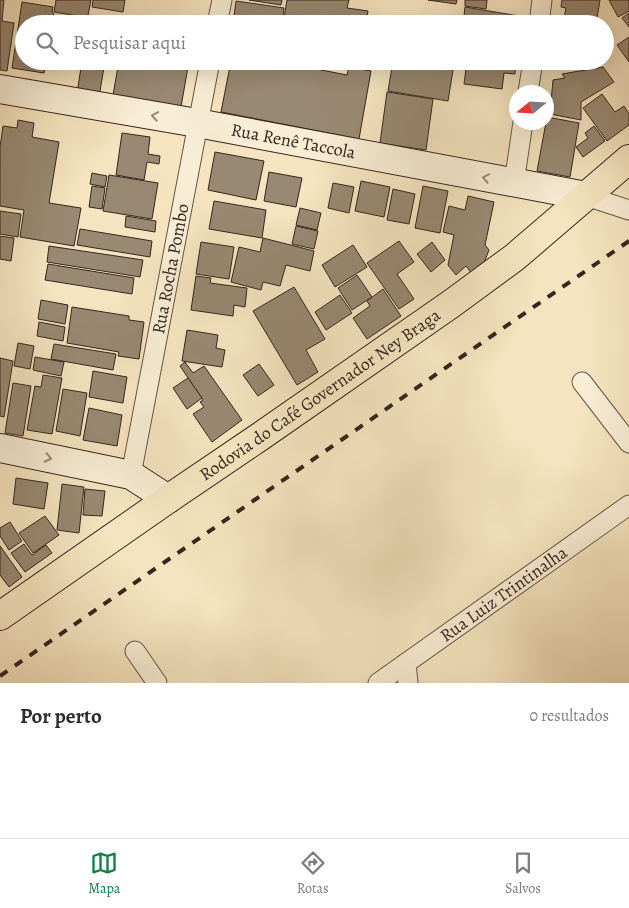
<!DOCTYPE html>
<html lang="pt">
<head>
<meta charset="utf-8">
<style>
  body { margin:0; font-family:Alegreya,serif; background:#f2f2f3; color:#2b2b33 }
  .compass { position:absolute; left:509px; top:85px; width:45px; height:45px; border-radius:50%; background:#fff; box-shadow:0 5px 20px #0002; rotate:252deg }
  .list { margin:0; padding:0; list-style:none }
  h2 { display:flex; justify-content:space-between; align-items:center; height:65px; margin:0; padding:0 20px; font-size:21px }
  h2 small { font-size:16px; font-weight:400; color:#7c7c81 }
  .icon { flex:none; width:28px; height:28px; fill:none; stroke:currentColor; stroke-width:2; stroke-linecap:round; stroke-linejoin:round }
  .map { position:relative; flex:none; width:629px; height:683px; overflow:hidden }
  .search { position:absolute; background:#fff; box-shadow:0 5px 20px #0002; left:15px; right:15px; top:15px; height:55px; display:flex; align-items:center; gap:12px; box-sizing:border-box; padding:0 18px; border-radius:28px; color:#7c7c81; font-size:19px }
  .sheet { height:155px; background:#fff }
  nav { display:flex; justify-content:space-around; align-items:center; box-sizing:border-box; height:70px; border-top:1px solid #e1e1e2; background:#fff; font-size:14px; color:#7c7c81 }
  nav a { display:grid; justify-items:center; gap:2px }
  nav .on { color:#0b8043 }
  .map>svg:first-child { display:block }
  .building { fill:#998872; stroke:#36251f }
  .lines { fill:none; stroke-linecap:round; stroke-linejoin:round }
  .minor-casing { stroke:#665547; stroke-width:21 }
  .secondary-casing { stroke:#36251f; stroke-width:30 }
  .primary-casing { stroke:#36251f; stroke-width:30 }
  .minor { stroke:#f8edd5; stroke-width:19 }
  .secondary { stroke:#f8edd5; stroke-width:28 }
  .primary { stroke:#f5e4bf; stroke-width:28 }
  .rail { stroke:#36251f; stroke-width:4; stroke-dasharray:9 9; stroke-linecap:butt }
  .oneway { stroke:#97897a }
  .labels { text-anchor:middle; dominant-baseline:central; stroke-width:4.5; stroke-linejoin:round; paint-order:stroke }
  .street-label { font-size:18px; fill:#36251f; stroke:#f8edd5 }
</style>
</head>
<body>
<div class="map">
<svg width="629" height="683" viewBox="0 0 629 683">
  <rect width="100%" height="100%" fill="#f5e4bf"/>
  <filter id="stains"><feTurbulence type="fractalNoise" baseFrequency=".004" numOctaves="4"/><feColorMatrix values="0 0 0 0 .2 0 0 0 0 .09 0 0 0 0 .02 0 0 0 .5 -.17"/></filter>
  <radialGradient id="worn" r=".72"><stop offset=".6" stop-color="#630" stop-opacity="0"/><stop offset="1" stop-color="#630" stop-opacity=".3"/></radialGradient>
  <g class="building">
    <path d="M0,0H4L2,21L14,23L7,71L0,70Z"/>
    <path d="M56,0H91L88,15L106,18L105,24H89L90,18L54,12Z"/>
    <path d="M93,0H125L123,12L92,7Z"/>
    <path d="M249,0H282L281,5Z"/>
    <path d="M287,0H349L347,8L368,11L366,24H283Z"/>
    <path d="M428,0H457L456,4Z"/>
    <path d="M465,0H487L486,9L465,6Z"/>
    <path d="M562,0H600L596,24L591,23L590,24H563L566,8L561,7Z"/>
    <path d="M609,0H629V11L618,17Z"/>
    <path d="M236,1L284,8L282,24H233Z"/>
    <path d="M22,2L53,7L52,11L56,20L76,24H24V61H46L44,73L12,68Z"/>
    <path d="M465,7L519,16L518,24H463Z"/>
    <path d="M629,13V27L622,18Z"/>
    <path d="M402,16L446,24H400Z"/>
    <path d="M605,29L612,39L605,44Z"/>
    <path d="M629,37V62L617,45Z"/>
    <path d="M63,61H81L80,64Z"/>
    <path d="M82,61H105L99,97L77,93Z"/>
    <path d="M119,61H189L181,107L113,95Z"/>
    <path d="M231,61H275L347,75L349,67L371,71L359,139L221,112Z"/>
    <path d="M393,61H438L454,64L448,101L388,91Z"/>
    <path d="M467,61H516L515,74L504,73L502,89L464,84Z"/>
    <path d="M562,61H591L590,68L561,64Z"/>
    <path d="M603,67L614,82L581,102V120L550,114L553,80L565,78L562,74Z"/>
    <path d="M387,92L433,99L426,150L380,143Z"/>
    <path d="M602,94L615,112L624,106L629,114V125L607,141L583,108Z"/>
    <path d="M547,117L579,123L570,177L537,171Z"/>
    <path d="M18,120L34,123L32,137L59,142L49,203L81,208L74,246L20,237L24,210L0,206V147L3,126L17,128Z"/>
    <path d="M594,126L605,141L583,157L576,147L588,138L585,133Z"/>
    <path d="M122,133L150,137L148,154L160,156L159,164L147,162L144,180L116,175Z"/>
    <path d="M215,152L264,161L256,200L208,190Z"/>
    <path d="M269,172L302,178L296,207L264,201Z"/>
    <path d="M92,173L107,176L105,187L90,184Z"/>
    <path d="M109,175L158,183L152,219L103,211Z"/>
    <path d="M361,181L390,187L384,217L355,211Z"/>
    <path d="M333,183L354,187L349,213L328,208Z"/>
    <path d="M92,186L105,188L102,209L89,207Z"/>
    <path d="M423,186L448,191L440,233L415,228Z"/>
    <path d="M393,189L415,194L409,224L387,220Z"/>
    <path d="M468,196L494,202L485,245L489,250L484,263L472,274L466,266L456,275L448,265L454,235L443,232L449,206L465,210Z"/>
    <path d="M214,201L266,210L262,238L209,229Z"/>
    <path d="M300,208L321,213L317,230L296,225Z"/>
    <path d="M0,211L21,214L18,237L0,234Z"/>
    <path d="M126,216L156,221L155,232L125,227Z"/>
    <path d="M296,226L318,231L314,249L292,244Z"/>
    <path d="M80,229L152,241L150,257L77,245Z"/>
    <path d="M0,236L14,238L11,261L0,259Z"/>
    <path d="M263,238L314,251L310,271L286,265L280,286L263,282L261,290L231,282L239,247L260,252Z"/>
    <path d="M399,241L414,262L397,274L414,299L399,309L367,263Z"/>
    <path d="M201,242L234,247L229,279L196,274Z"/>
    <path d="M432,242L445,260L431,272L417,254Z"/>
    <path d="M353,245L367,267L335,287L322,265Z"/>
    <path d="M49,246L143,260L140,277L47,262Z"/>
    <path d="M48,264L134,278L132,294L45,280Z"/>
    <path d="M357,275L372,297L352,310L338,288Z"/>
    <path d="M196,276L211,278L210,283L247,288L245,307L234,305L233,316L191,310Z"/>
    <path d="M294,287L325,339L306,350L318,372L297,385L253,311Z"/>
    <path d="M383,289L401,316L367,339L353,318L370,306L367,301Z"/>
    <path d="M340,295L352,313L326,330L315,312Z"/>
    <path d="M41,300L68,305L65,324L38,319Z"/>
    <path d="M72,307L129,316V320L144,322L139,359L118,356L119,352L67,343Z"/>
    <path d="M39,322L65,327L63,341L37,336Z"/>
    <path d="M187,330L218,335L216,348L225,350L222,367L182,361Z"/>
    <path d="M18,343L34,346L30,369L14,366Z"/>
    <path d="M54,344L116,354L113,370L51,359Z"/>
    <path d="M35,357L64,362L61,376L33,370Z"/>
    <path d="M0,358L13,361L4,417L0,416Z"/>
    <path d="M185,362L193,373L204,366L242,420L212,442L193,414L204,407L200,402L203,400L180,366Z"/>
    <path d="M259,364L274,385L258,396L243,375Z"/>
    <path d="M93,371L127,377L123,403L89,397Z"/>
    <path d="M43,375L62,378L52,434L27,430L35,386L41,387Z"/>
    <path d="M188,378L202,398L187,409L173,388Z"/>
    <path d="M13,383L31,386L23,436L5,433Z"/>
    <path d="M63,389L87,393L80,436L56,431Z"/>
    <path d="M89,408L122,415L117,446L83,440Z"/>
    <path d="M16,478L48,483L44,509L13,504Z"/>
    <path d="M62,484L84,487L79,533L57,530Z"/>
    <path d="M85,489L105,491L102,516L83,515Z"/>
    <path d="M45,516L59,535L33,553L19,533Z"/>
    <path d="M10,522L22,541L9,550L0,536V528Z"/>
    <path d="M24,544L32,555L46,545L52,553L25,572L11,553Z"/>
    <path d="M0,546L22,577L9,587L0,575Z"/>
  </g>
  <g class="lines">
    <g class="minor-casing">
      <g id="minor">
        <path d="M217,24L222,0"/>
        <path d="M539,24L542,0"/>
        <path d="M528,92L533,61"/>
        <path d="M514,183L523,122"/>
        <path d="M586,196L629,210"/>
        <path d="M582,382L629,443"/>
        <path id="s1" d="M131,475L210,61"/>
        <path d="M135,651L157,683"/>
        <path d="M406,663L408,683"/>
        <path id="s2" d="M378,683L629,505"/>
      </g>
    </g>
    <g class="secondary-casing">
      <g id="secondary">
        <path id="s3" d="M0,89L197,123L586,196"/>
        <path d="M0,448L131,475L168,499"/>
      </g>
    </g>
    <g class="primary-casing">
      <g id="primary">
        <path id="s4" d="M0,616L168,499L261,436L451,304L515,257L629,159"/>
      </g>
    </g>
    <use href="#minor" class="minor"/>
    <use href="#secondary" class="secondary"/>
    <use href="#primary" class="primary"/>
    <path class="rail" d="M0,676L629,241"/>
  </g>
  <defs><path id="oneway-chevron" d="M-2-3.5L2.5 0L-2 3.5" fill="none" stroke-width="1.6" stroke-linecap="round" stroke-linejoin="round" transform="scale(1.25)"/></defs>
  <g class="oneway">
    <use href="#oneway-chevron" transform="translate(155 116) rotate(-170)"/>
    <use href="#oneway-chevron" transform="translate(486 178) rotate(-169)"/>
    <use href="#oneway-chevron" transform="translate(48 458) rotate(12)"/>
  </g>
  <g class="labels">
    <g class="street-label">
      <text stroke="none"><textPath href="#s3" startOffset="298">Rua Renê Taccola</textPath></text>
      <text stroke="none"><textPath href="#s1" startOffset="210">Rua Rocha Pombo</textPath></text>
      <text stroke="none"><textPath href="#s4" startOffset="389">Rodovia do Café Governador Ney Braga</textPath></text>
      <text stroke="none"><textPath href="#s2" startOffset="154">Rua Luiz Trintinalha</textPath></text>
    </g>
  </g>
  <rect width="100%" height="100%" filter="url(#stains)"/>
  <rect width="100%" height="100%" fill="url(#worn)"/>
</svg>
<svg class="compass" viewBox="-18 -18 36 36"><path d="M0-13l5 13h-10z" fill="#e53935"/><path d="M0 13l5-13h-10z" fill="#7c7c81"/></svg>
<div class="search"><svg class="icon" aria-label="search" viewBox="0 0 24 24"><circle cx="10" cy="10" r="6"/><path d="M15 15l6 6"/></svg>Pesquisar aqui</div>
</div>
<section class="sheet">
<h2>Por perto<small>0 resultados</small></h2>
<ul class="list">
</ul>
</section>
<nav>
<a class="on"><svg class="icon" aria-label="map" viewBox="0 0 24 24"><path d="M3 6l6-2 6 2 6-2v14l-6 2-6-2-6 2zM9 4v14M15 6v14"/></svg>Mapa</a>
<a><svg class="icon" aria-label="directions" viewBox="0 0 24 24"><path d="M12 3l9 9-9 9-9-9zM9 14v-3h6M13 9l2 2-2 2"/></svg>Rotas</a>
<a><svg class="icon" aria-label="saved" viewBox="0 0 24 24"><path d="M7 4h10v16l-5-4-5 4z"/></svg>Salvos</a>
</nav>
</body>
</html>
